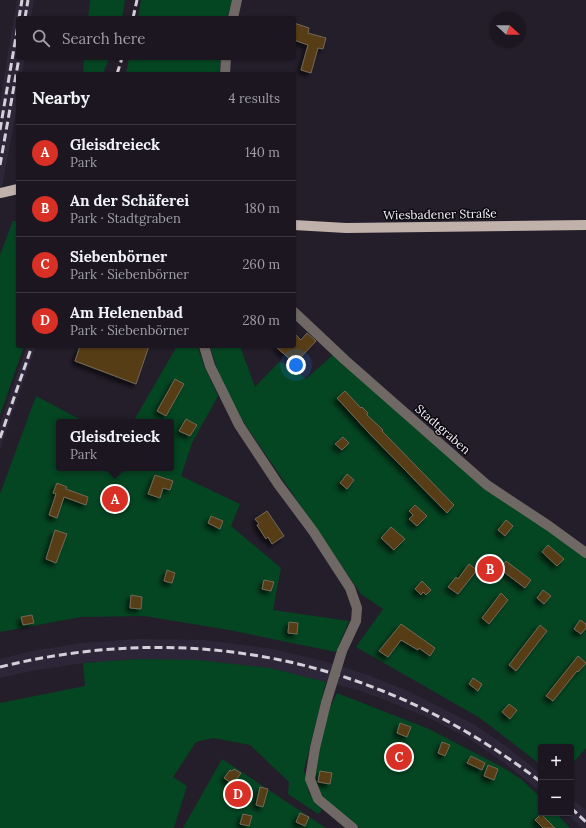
<!DOCTYPE html>
<html lang="en">
<head>
<meta charset="utf-8">
<style>
  body { margin:0; font-family:Lora,serif; background:#241f29; color:#f1f3f6 }
  .controls { position:absolute; right:12px; bottom:12px; display:grid; overflow:hidden; border-radius:4px; box-shadow:0 1px 3px #0004 }
  .controls button { width:36px; height:36px; display:grid; place-items:center; padding:0; border:0; border-bottom:1px solid #39353e; background:#1b1620; color:#f1f3f6; font:20px sans-serif }
  .compass { position:absolute; left:490px; top:12px; width:36px; height:36px; border-radius:50%; background:#1b1620; box-shadow:0 1px 3px #0004; rotate:111deg }
  .you { position:absolute; left:296px; top:365px; width:14px; height:14px; margin:-10px; border:3px solid #fff; border-radius:50%; background:#1a73e8; box-shadow:0 0 0 6px #1a73e833 }
  .badge { display:grid; place-items:center; width:26px; height:26px; border-radius:50%; background:#d93025; color:#fff; font-size:13px; font-weight:700 }
  .pin { position:absolute; translate:-50% -50%; border:2px solid #fff; box-shadow:0 1px 4px #0006 }
  .popup { position:absolute; left:56px; top:419px; width:118px; height:52px; box-sizing:border-box; display:grid; place-content:center; border-radius:4px; background:#1b1620; filter:drop-shadow(0 1px 3px #0005); font-size:13px; white-space:nowrap; color:#a09fa5 }
  .popup b { font-size:15px; color:#f1f3f6 }
  .popup::after { content:''; position:absolute; left:50%; top:100%; margin-left:-8px; border:8px solid transparent; border-top-color:#1b1620 }
  .list { margin:0; padding:0; list-style:none }
  h2 { display:flex; justify-content:space-between; align-items:center; height:52px; margin:0; padding:0 16px; font-size:17px }
  h2 small { font-size:13px; font-weight:400; color:#a09fa5 }
  .list li { display:grid; grid-template-columns:26px 1fr auto; gap:12px; align-items:center; box-sizing:border-box; height:56px; padding:0 16px; border-top:1px solid #39353e }
  .list b { display:block; font-size:15px; white-space:nowrap }
  .list p { margin:0; font-size:13px; white-space:nowrap; color:#a09fa5 }
  .list em { font-size:13px; font-style:normal; color:#a09fa5 }
  .icon { flex:none; width:22px; height:22px; fill:none; stroke:currentColor; stroke-width:2; stroke-linecap:round; stroke-linejoin:round }
  .map { position:relative; flex:none; width:586px; height:828px; overflow:hidden }
  .search { position:absolute; background:#1b1620; box-shadow:0 1px 3px #0004; left:16px; top:16px; width:280px; height:44px; display:flex; align-items:center; gap:10px; box-sizing:border-box; padding:0 14px; border-radius:4px; color:#a09fa5; font-size:15px }
  .panel { position:absolute; background:#1b1620; box-shadow:0 1px 3px #0004; left:16px; top:72px; width:280px; height:276px; border-radius:4px }
  .map>svg:first-child { display:block }
  .built { fill:#2d2638 }
  .green { fill:#044522 }
  .building { fill:#573e13; stroke:#72685a; filter:url(#shadow) }
  .lines { fill:none; stroke-linecap:round; stroke-linejoin:round }
  .minor { stroke:#706865; stroke-width:10 }
  .major { stroke:#c1b1ab; stroke-width:10 }
  .rail { stroke:#d3d0da; stroke-width:3; stroke-dasharray:8 4; stroke-linecap:butt }
  .minor-bridge { stroke:#706865; stroke-width:10 }
  .labels { text-anchor:middle; dominant-baseline:central; stroke-width:3; stroke-linejoin:round; paint-order:stroke }
  .street-label { font-size:12px; fill:#f3f0f9; stroke:#0c090f }
</style>
</head>
<body>
<div class="map">
<svg width="586" height="828" viewBox="0 0 586 828">
  <defs>
    <filter id="shadow"><feDropShadow dx="-3.5" dy="3.5" stdDeviation="2" flood-color="#0009"/></filter>
  </defs>
  <rect width="100%" height="100%" fill="#241e2b"/>
  <g class="built">
    <path d="M17,0H34L31,18H18V58H25L22,74H18V101L0,198V102Z"/>
    <path d="M27,346H36L0,449V424Z"/>
    <path d="M138,639L204,640L273,649L327,662L365,674L408,691L475,725L511,750L541,774V792L503,762L468,738L431,719L388,701L358,690L270,668L198,661L139,659L83,663L31,671L0,678V659L32,651L82,643Z"/>
    <path d="M571,798L586,810V828H582L566,813H571Z"/>
  </g>
  <g class="green">
    <path d="M90,0H125L122,18H88Z"/>
    <path d="M141,0H232L227,18H138Z"/>
    <path d="M84,58H109L103,74H83Z"/>
    <path d="M129,58H221L219,74H126Z"/>
    <path d="M13,221H18V346H24L0,415V255Z"/>
    <path d="M177,346H197L205,368L218,396L192,443L181,476L240,504L231,526L281,568L273,610L349,621L336,652L229,630L144,616L81,617L0,632V494L36,396L85,422H59V468H171V422H133Z"/>
    <path d="M210,346H240L255,387L280,361L306,379L334,354L484,486L586,557V748L571,765V747H541V765L480,718L356,647L383,609L361,594L238,414L218,372Z"/>
    <path d="M139,659L198,660L270,668L326,682L304,770L309,793L322,810L318,814L288,794L289,782L250,745L213,738L196,742L173,777L187,786L174,828H0V703L85,686L83,663Z"/>
    <path d="M337,693L429,729L502,767L521,779L541,798V813H556L570,828H360L318,799L311,779L319,731Z"/>
    <path d="M222,759L326,828H183Z"/>
  </g>
  <g class="building">
    <path d="M294,23L309,28L308,33L326,38L323,49L318,48L311,73L301,70L308,45L294,40Z"/>
    <path d="M294,333L301,340L307,333L316,341L300,358L297,356L292,361L275,346H294Z"/>
    <path d="M80,346H149L136,384L75,361Z"/>
    <path d="M175,379L184,384L166,416L157,411Z"/>
    <path d="M345,391L361,408L362,407L368,413L367,415L383,430L382,431L454,505L447,513L368,432L337,398Z"/>
    <path d="M186,419L197,425L190,436L179,431Z"/>
    <path d="M343,437L349,443L342,450L335,444Z"/>
    <path d="M347,474L354,480L347,489L340,483Z"/>
    <path d="M155,475L173,481L170,490L163,488L160,498L148,494Z"/>
    <path d="M57,483L67,487L66,489L88,497L86,505L64,497L57,518L49,515L56,494L53,493Z"/>
    <path d="M415,505L427,516L417,526L409,519L413,515L409,511Z"/>
    <path d="M267,511L284,536L272,544L268,537L266,539L257,525L259,524L255,519Z"/>
    <path d="M211,516L223,521L220,529L208,523Z"/>
    <path d="M506,520L513,526L505,536L498,530Z"/>
    <path d="M391,527L405,539L394,550L381,538Z"/>
    <path d="M55,530L67,534L56,563L46,559Z"/>
    <path d="M548,545L564,559L557,566L542,552Z"/>
    <path d="M506,561L531,580L525,588L500,569Z"/>
    <path d="M469,564L477,570L458,594L448,587L456,577L458,579Z"/>
    <path d="M167,570L175,573L172,583L164,581Z"/>
    <path d="M264,580L274,582L271,591L262,589Z"/>
    <path d="M422,581L431,590L426,595L423,592L421,595L415,589Z"/>
    <path d="M543,590L551,596L544,604L537,598Z"/>
    <path d="M501,593L508,600L489,624L482,618Z"/>
    <path d="M131,595L142,597L141,609L130,608Z"/>
    <path d="M32,615L34,623L23,625L21,617Z"/>
    <path d="M580,620L586,624V628L581,634L574,629Z"/>
    <path d="M289,622L298,623L297,634L288,633Z"/>
    <path d="M401,624L435,648L430,656L419,648L418,650L401,640L388,657L379,651Z"/>
    <path d="M540,625L547,631L516,671L509,665Z"/>
    <path d="M578,656L586,663L578,672L577,671L553,701L546,696Z"/>
    <path d="M473,678L482,684L478,691L469,684Z"/>
    <path d="M509,704L517,710L510,719L502,712Z"/>
    <path d="M400,723L411,727L407,737L397,733Z"/>
    <path d="M442,742L450,745L445,756L438,753Z"/>
    <path d="M471,756L485,763L482,770L467,763Z"/>
    <path d="M488,765L498,769L494,780L484,776Z"/>
    <path d="M234,769L241,773L233,784L224,778L230,770L232,771Z"/>
    <path d="M320,771L332,773L330,784L318,782Z"/>
    <path d="M260,787L268,789L263,807L256,805Z"/>
    <path d="M300,813L309,817L305,826L296,822Z"/>
    <path d="M243,814L252,816L249,826L240,824Z"/>
    <path d="M541,814L555,828H543L535,820Z"/>
  </g>
  <g class="lines">
    <g class="minor">
      <path d="M233,18L237,0"/>
      <path d="M225,74L226,58"/>
      <path d="M294,312L345,360L487,485L549,526L586,553"/>
      <path d="M204,346L210,366L239,425L278,484L313,531L350,588L357,608L356,621L342,651"/>
      <path d="M326,703L315,748L310,779L318,799L353,828"/>
    </g>
    <g class="major">
      <path d="M0,193L18,189"/>
      <path d="M294,225L346,228L586,225"/>
    </g>
    <g class="rail">
      <path d="M19,18L22,0"/>
      <path d="M25,18L28,0"/>
      <path d="M133,18L137,0"/>
      <path d="M117,74L122,58"/>
      <path d="M0,130L18,25"/>
      <path d="M0,165L19,58"/>
      <path d="M0,438L32,346"/>
      <path d="M0,667C195,619 382,660 541,782"/>
      <path d="M571,808L586,822"/>
    </g>
    <path class="minor-bridge" d="M326,703L342,651"/>
  </g>
  <g class="labels">
    <g class="street-label">
      <text transform="translate(440 214) rotate(-1)">Wiesbadener Straße</text>
      <text transform="translate(443 429) rotate(41)">Stadtgraben</text>
    </g>
  </g>
</svg>
<div class="controls">
<button>+</button>
<button>−</button>
</div>
<svg class="compass" viewBox="-18 -18 36 36"><path d="M0-13l5 13h-10z" fill="#e53935"/><path d="M0 13l5-13h-10z" fill="#a09fa5"/></svg>
<div class="you"></div>
<div class="pin badge" style="left:115px;top:499px">A</div>
<div class="popup"><b>Gleisdreieck</b>Park</div>
<div class="pin badge" style="left:490px;top:569px">B</div>
<div class="pin badge" style="left:399px;top:757px">C</div>
<div class="pin badge" style="left:238px;top:794px">D</div>
<div class="search"><svg class="icon" aria-label="search" viewBox="0 0 24 24"><circle cx="10" cy="10" r="6"/><path d="M15 15l6 6"/></svg>Search here</div>
<section class="panel">
<h2>Nearby<small>4 results</small></h2>
<ul class="list">
<li><span class="badge">A</span><div><b>Gleisdreieck</b><p>Park</p></div><em>140 m</em></li>
<li><span class="badge">B</span><div><b>An der Schäferei</b><p>Park · Stadtgraben</p></div><em>180 m</em></li>
<li><span class="badge">C</span><div><b>Siebenbörner</b><p>Park · Siebenbörner</p></div><em>260 m</em></li>
<li><span class="badge">D</span><div><b>Am Helenenbad</b><p>Park · Siebenbörner</p></div><em>280 m</em></li>
</ul>
</section>
</div>
</body>
</html>
